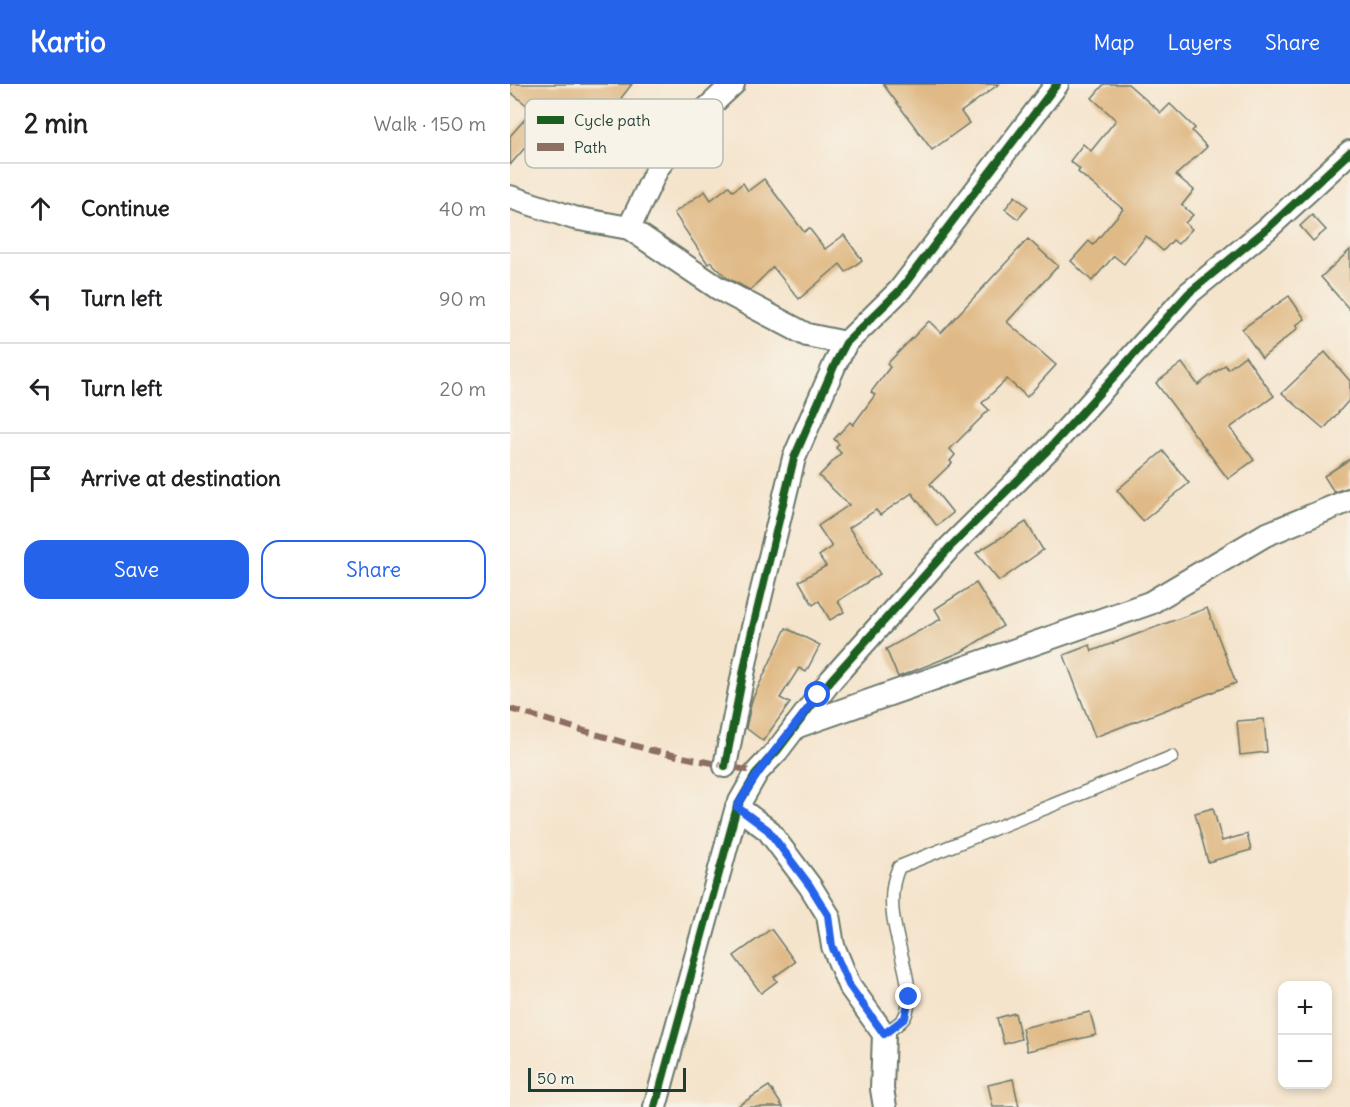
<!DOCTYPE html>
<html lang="en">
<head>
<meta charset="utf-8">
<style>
  body { margin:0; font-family:Delius,sans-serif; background:#f2f2f2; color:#202124 }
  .controls { position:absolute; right:18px; bottom:18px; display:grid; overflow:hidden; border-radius:12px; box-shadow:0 3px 9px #0003 }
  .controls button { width:54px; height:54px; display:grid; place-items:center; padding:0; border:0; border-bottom:2px solid #e0e0e0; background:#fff; color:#202124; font:30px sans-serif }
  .scale { position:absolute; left:18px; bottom:15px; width:158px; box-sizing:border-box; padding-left:6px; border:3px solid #1f3d34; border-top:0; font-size:16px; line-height:21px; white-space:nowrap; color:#1f3d34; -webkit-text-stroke:4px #f7f3e8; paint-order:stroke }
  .stop { position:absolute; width:18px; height:18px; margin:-14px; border:4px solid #2563eb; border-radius:50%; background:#fff }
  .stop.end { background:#2563eb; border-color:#fff; box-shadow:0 2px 6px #0008 }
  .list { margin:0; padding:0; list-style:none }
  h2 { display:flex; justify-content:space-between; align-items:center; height:78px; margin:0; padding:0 24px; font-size:26px }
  h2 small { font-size:20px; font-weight:400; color:#757577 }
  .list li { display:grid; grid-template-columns:39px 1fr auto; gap:18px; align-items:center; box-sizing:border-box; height:90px; padding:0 24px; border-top:2px solid #e0e0e0 }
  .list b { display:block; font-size:22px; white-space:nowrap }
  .list em { font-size:20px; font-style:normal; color:#757577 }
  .actions { display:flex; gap:12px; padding:18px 24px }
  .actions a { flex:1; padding:14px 0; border:2px solid #2563eb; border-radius:18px; text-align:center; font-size:21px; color:#2563eb }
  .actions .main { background:#2563eb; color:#fff }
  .icon { flex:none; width:33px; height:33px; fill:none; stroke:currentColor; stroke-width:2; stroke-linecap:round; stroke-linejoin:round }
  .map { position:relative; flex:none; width:840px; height:1023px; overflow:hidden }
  header { display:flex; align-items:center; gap:36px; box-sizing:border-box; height:84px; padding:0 30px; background:#2563eb; color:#fff }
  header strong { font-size:28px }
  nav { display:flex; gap:33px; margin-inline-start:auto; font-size:21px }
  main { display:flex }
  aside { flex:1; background:#fff }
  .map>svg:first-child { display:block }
  .building { fill:#e0ba86 }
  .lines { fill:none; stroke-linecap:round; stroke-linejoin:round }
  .lane-casing { stroke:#6a7769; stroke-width:15 }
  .street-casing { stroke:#6a7769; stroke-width:26 }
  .lane { stroke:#fff; stroke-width:12 }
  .street { stroke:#fff; stroke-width:22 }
  .quiet { stroke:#8d6e63; stroke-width:6; stroke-dasharray:12 6; stroke-linecap:butt }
  .cycleway-casing { stroke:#f7f3e8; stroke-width:11 }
  .cycleway { stroke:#1b5e20; stroke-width:8 }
  .route { stroke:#2563eb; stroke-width:8 }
  .key { fill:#f7f3e8; stroke:#b6bcb2; stroke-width:1.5 }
  .key-label { font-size:16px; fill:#1f3d34 }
</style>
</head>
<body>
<header>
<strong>Kartio</strong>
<nav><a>Map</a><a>Layers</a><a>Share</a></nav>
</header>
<main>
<aside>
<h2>2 min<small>Walk · 150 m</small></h2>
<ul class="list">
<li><svg class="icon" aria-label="ahead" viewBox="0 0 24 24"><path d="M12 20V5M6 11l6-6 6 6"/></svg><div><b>Continue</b></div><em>40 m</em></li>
<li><svg class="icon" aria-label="left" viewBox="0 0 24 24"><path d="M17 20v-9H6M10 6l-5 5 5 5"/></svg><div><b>Turn left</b></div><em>90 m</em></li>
<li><svg class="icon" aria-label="left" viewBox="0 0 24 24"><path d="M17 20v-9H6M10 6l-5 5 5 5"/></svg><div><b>Turn left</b></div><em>20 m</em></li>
<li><svg class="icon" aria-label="arrive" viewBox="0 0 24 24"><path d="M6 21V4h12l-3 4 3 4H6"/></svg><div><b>Arrive at destination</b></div></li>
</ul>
<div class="actions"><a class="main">Save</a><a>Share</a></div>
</aside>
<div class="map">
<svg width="840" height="1023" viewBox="0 0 840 1023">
  <rect width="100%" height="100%" fill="#f7f3e8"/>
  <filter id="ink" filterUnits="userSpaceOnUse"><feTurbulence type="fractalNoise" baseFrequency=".0167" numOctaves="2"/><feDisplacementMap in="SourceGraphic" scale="12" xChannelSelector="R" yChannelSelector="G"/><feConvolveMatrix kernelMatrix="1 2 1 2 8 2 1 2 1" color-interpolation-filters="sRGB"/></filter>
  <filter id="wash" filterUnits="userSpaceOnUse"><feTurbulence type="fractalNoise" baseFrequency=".008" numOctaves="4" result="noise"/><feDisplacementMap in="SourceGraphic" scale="24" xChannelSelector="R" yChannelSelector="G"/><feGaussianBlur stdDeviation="1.35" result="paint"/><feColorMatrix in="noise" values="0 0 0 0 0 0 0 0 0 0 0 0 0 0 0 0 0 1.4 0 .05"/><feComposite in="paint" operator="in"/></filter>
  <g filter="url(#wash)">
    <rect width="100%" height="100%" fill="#f5e4cc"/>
    <g id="blocks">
      <g class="building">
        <path d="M0,0H122L111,14L157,48L140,71L96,38L74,64L40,35L0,81V52L23,26L0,8Z"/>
        <path d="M373,0H489L451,28L459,39L422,66Z"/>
        <path d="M594,0H618L651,29L660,20L685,44L682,47L697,63L666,91L684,106L672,121L683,131L675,139L682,145L668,160L663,156L653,167L636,152L614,180L604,172L582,197L561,177L579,157L583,161L613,125L568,88L570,85L560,77L573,60L581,67L606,36L582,14Z"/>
        <path d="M254,95L294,148L299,144L315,165L334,151L352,176L336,188L330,180L289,215L263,183L240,206L217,194L201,178L198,180L164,129L195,107L201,116L219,102L223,107L233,99L238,107Z"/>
        <path d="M505,112L518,123L508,135L495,125Z"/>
        <path d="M802,131L816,146L803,157L790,142Z"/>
        <path d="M518,155L548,182L497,238L546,281L517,313L497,295L472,319L479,326L440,365L445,371L440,377L442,379L420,400L443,429L427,442L402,409L370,431L366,426L339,444L370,490L328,517L334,528L320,536L309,517L303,521L289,497L316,482L309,472L322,463L308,442L339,421L309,392L331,369L326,364L329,360L324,355L340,338L343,341L365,311L361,308L380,283L377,280L419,237L431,249Z"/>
        <path d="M840,166V226L811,193Z"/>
        <path d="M779,212L795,235L786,241L788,244L752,274L732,245Z"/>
        <path d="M815,268L840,297V315L814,345L772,309Z"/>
        <path d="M735,272L764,312L720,344L744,376L718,395L646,299L672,279L688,301L715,281L718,285Z"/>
        <path d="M653,367L679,399L633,437L607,406Z"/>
        <path d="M840,375V403L824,408L814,392Z"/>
        <path d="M516,438L533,466L489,497L466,469Z"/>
        <path d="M466,499L493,542L451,568L388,593L376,565L431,535L425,525Z"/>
        <path d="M697,524L726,599L585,653L554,571L580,561L582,567Z"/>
        <path d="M276,544L310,561L296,588L289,584L270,614L280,619L253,657L236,644L242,616Z"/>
        <path d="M754,635L757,668L730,671L727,637Z"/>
        <path d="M703,724L712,757L737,750L741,766L698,778L685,729Z"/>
        <path d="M261,845L285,878L264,893L267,897L251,909L224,872Z"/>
        <path d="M580,928L586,951L517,967L512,944Z"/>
        <path d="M505,929L511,955L494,960L487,934Z"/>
        <path d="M503,995L509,1023H483L478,1001Z"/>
        <path d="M259,1002L273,1023H226Z"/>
      </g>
    </g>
  </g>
  <g filter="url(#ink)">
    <use href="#blocks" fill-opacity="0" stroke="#6a7769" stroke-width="1.5"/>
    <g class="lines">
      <g class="lane-casing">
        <path id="lane" d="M374,950C380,945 392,939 395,932C412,896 365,833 389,783L662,673"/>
      </g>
      <g class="street-casing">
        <g id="street">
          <path d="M0,113L64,134L119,144L208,204L297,251L336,259"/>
          <path d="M119,144L148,83L188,33L223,0"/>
          <path d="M285,643L640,519L755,451L840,416"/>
          <path d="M215,682L239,560L284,374L325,280L336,259L390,206L547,0"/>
          <path d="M227,723L258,746L300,802L318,831L323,862L339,901L374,950L372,1005L375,1023"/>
          <path d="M145,1023L227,723L247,688L267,667L321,596L440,463L539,365L679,209L758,144L840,68"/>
        </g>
      </g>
      <use href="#lane" class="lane"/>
      <use href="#street" class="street"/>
      <path class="quiet" d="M0,625L143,667L247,688"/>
      <g class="cycleway-casing">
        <g id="cycleway">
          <path d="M215,682L239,560L284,374L325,280L336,259L390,206L547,0"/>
          <path d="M145,1023L227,723L247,688L267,667L321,596L440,463L539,365L679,209L758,144L840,68"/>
        </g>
      </g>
      <use href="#cycleway" class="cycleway"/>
    </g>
  </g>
  <g class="lines" filter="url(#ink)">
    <path class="route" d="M308,611C281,649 249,682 227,723L258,746L300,802L318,831L322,862L339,901L374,950L395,934L399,913"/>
  </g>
  <rect x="15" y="15" width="198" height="69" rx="9" class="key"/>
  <rect x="27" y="32" width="27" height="8" fill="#1b5e20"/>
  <rect x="27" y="59" width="27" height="8" fill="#8d6e63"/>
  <g class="key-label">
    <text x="64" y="42">Cycle path</text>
    <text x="64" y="69">Path</text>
  </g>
</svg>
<div class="controls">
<button>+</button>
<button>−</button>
</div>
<div class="scale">50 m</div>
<div class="stop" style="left:308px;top:611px"></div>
<div class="stop end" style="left:399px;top:913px"></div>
</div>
</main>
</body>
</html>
